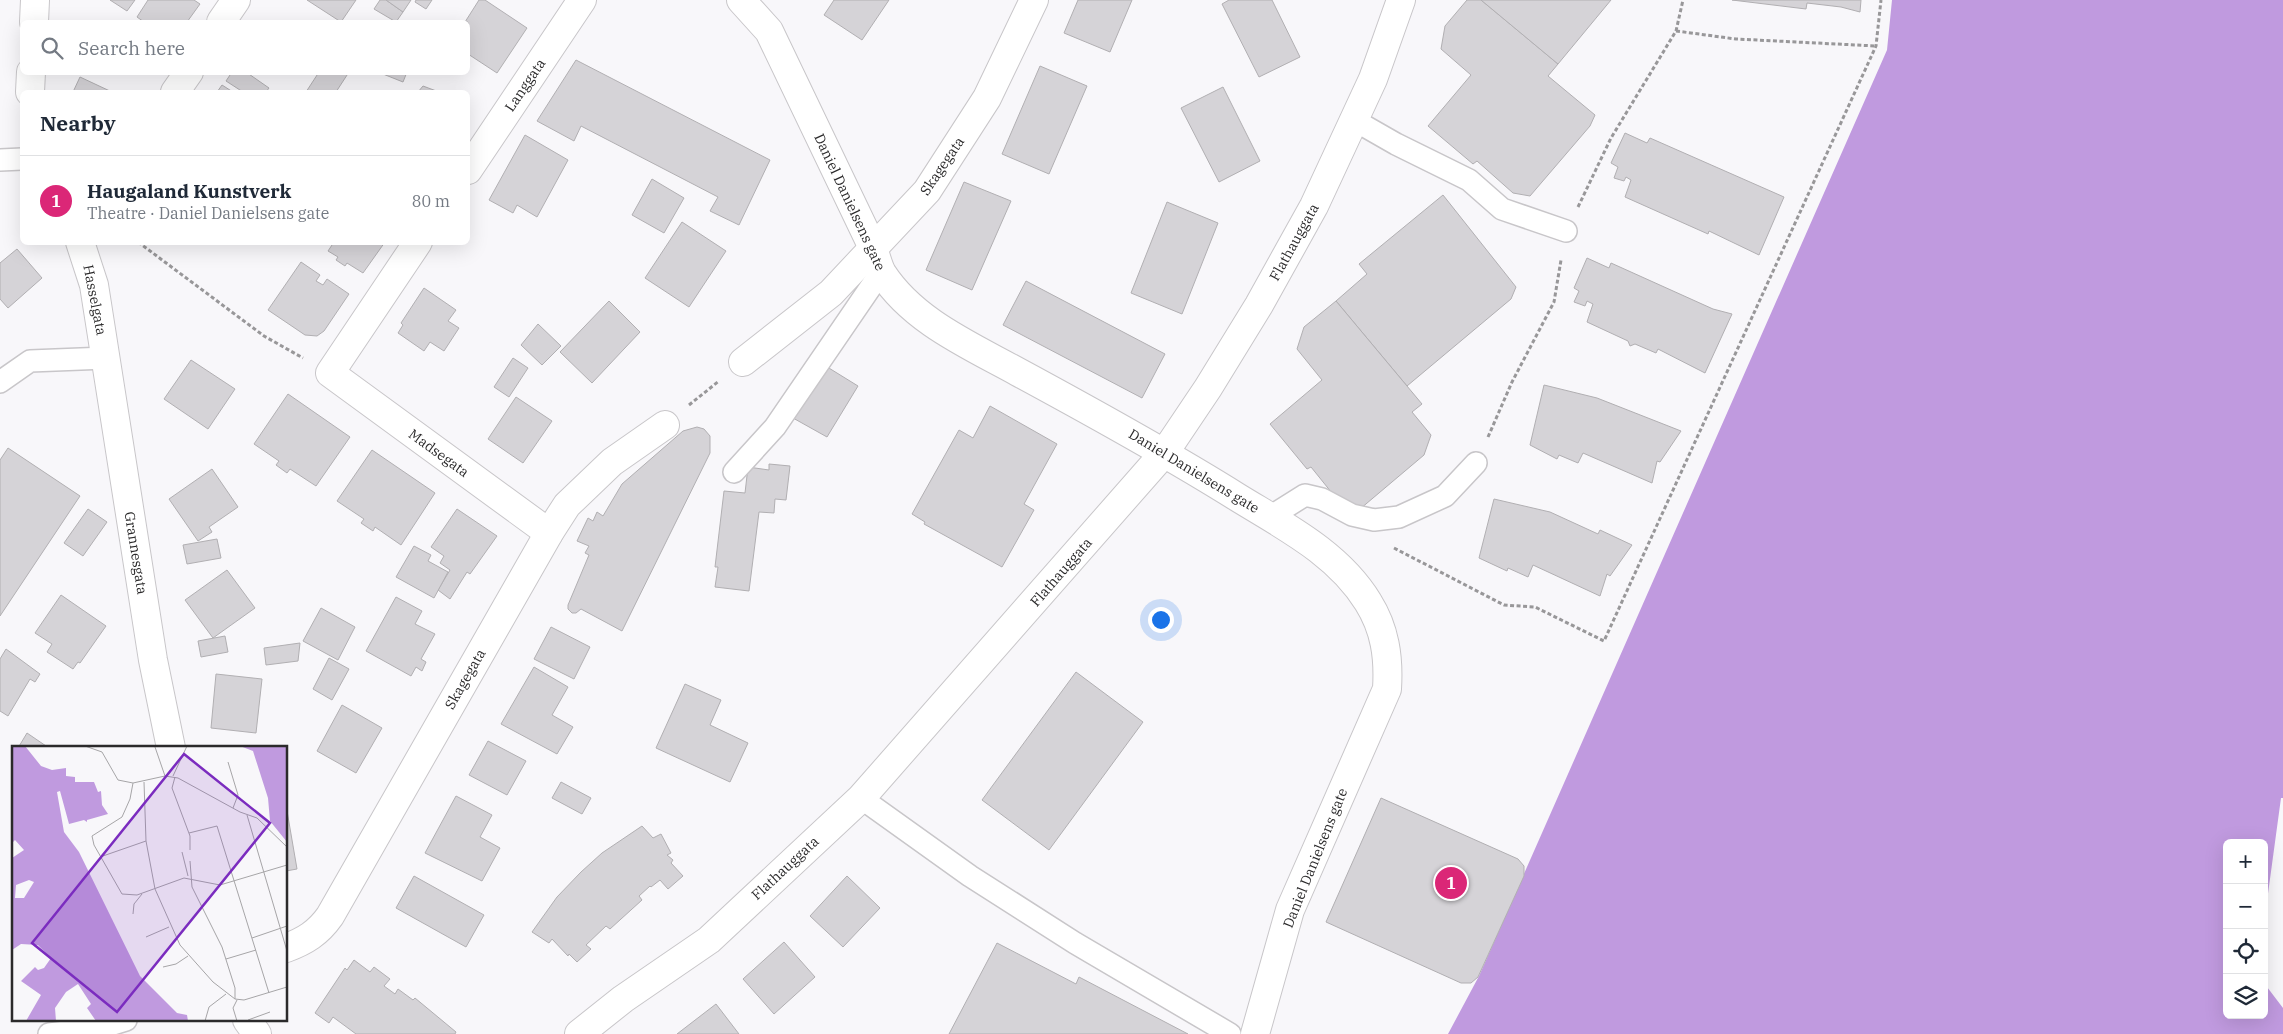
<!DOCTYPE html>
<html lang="en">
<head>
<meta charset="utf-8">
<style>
  body { margin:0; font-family:"IBM Plex Serif",serif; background:#f6f6f7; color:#1f2937 }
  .controls { position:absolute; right:15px; bottom:15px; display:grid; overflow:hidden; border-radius:8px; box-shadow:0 5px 20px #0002 }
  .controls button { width:45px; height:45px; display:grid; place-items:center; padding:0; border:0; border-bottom:1px solid #e0e1e3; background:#fff; color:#1f2937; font:25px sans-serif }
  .you { position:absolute; left:1160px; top:619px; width:18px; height:18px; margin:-12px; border:4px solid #fff; border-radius:50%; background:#1a73e8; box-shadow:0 0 0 8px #1a73e833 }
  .badge { display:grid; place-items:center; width:32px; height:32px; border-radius:50%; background:#db2777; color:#fff; font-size:16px; font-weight:700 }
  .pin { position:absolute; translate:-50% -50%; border:2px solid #fff; box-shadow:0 1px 5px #0006 }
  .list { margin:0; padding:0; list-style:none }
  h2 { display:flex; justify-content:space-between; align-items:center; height:65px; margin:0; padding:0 20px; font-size:21px }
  h2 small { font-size:16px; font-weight:400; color:#747a83 }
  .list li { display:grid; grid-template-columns:32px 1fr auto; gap:15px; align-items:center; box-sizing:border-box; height:90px; padding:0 20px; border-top:1px solid #e0e1e3 }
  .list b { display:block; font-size:19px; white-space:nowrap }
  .list p { margin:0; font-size:16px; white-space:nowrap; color:#747a83 }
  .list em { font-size:16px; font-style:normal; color:#747a83 }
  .icon { flex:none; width:28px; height:28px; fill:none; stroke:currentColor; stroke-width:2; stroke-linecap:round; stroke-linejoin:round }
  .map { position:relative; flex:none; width:2283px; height:1034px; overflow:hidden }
  .search { position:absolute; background:#fff; box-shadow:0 5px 20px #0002; left:20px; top:20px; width:450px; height:55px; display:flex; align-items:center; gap:12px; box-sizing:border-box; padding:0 18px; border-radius:8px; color:#747a83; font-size:19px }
  .panel { position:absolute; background:#fff; box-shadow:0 5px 20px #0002; left:20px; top:90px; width:450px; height:155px; border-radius:8px }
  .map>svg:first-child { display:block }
  .water { fill:#c09adf }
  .building { fill:#d5d3d7; stroke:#b1afb2 }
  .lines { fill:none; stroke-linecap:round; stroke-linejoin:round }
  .service-casing { stroke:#c8c6c9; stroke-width:24 }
  .minor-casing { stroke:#c8c6c9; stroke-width:30 }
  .tertiary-casing { stroke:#c8c6c9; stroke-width:30 }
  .path { stroke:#989799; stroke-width:3; stroke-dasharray:4 2.5; stroke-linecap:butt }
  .service { stroke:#fff; stroke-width:21 }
  .minor { stroke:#fff; stroke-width:28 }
  .tertiary { stroke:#fff; stroke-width:28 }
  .labels { text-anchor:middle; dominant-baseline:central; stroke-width:4; stroke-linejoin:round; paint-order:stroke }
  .street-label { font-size:14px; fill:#2b2a2b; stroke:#fff }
  .inset-road { fill:none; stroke:#a6a5a7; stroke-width:1 }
  .view { fill:#7b2cbf; fill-opacity:0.15; stroke:#7b2cbf; stroke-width:2.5 }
  .inset-edge { fill:none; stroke:#2b2a2b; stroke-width:2.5 }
</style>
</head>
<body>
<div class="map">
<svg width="2283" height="1034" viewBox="0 0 2283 1034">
  <rect width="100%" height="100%" fill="#f8f7fa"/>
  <path class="water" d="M1892,0H2283V798H2281L2264,923V843H2227V1015H2264V983L2283,1008V1034H1448L1479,976L1887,50Z"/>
  <g class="building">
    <path d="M110,0H135L127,11Z"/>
    <path d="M148,0H194L200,4L187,22H144L137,17Z"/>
    <path d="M307,0H356L341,22Z"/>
    <path d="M380,0H386L403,12L396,22L374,9Z"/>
    <path d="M386,0H411L403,12Z"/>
    <path d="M416,0H432L426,9L415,2Z"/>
    <path d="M479,0H485L527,28L497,73L468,54V22H465Z"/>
    <path d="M834,0H889L862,40L824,15Z"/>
    <path d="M1078,0H1132L1110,52L1064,33Z"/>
    <path d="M1229,0H1272L1300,57L1259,77L1222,4Z"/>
    <path d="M1467,0H1481L1558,64L1548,76L1595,115L1590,126L1530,196L1513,193L1477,161L1473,164L1428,126L1471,75L1441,49L1445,26Z"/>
    <path d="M1481,0H1611L1558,64Z"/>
    <path d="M1732,0H1861L1860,12L1841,7L1807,3L1806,9Z"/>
    <path d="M576,60L770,160L739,225L710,211L718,197L581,126L574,141L537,121Z"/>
    <path d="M1040,66L1087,86L1049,174L1002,154Z"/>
    <path d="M232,72H246L269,88L266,92H243L226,81Z"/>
    <path d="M319,72H349L336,92H306Z"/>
    <path d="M378,72H407L403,82Z"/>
    <path d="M80,77L112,92H73Z"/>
    <path d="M222,85L233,92H217Z"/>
    <path d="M423,86L439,92H418Z"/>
    <path d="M1223,87L1260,161L1219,182L1181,108Z"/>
    <path d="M1625,133L1647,143L1650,138L1784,197L1759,255L1709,231L1708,234L1625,197L1631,180L1626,177L1624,181L1614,178L1618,167L1611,163Z"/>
    <path d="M525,135L568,160L537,217L517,205L513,213L489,200Z"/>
    <path d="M652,179L684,198L664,233L632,215Z"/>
    <path d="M964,182L1011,201L972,290L926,270Z"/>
    <path d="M1443,195L1516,287L1511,299L1407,386L1336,301L1367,274L1359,264Z"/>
    <path d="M1167,202L1218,223L1182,314L1131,293Z"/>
    <path d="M682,222L726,251L689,307L645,278Z"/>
    <path d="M334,242H385L363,273L347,263L345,266L336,260L338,257L328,251Z"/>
    <path d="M17,249L42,278L8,308L0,299V263Z"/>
    <path d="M1587,258L1609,268L1611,263L1713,309L1732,314L1705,373L1658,349L1656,353L1635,344L1630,346L1628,341L1587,322L1593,304L1587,301L1585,306L1574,302L1579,291L1574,288Z"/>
    <path d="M301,262L320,275L316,281L323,285L327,279L349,294L324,331L317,336L305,335L268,310Z"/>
    <path d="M1026,281L1165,354L1142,398L1003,325Z"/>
    <path d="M424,288L456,310L448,321L459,328L444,351L430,342L424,351L398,333L403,325L401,323Z"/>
    <path d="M609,301L640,332L592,383L560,352Z"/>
    <path d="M1336,301L1422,404L1412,412L1431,435L1424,455L1360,509L1340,503L1311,467L1307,469L1270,424L1322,380L1297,349L1304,327Z"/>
    <path d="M538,324L561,346L542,365L521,345Z"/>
    <path d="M513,358L528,368L509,397L494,387Z"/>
    <path d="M191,360L235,389L208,429L164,399Z"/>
    <path d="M824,365L858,386L827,437L793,418Z"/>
    <path d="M1544,385L1597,398L1681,431L1660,462L1657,461L1652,483L1583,453L1578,463L1559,455L1557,459L1530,445Z"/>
    <path d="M288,394L350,437L316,486L290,469L287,473L276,465L279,461L254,444Z"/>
    <path d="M516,397L552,421L523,463L488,439Z"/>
    <path d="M990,406L1057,444L1024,504L1034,510L1002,567L924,524L925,522L912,514L959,430L973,438Z"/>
    <path d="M697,427L704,429L710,436V453L622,631L581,609L576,613H572L568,609V605L589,555L585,553L589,546L577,541L588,518L593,521L597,512L603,516L622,484L683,431Z"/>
    <path d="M8,448L80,496L0,616V460Z"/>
    <path d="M372,450L435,493L401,545L375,527L373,531L361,523L364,519L337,501Z"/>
    <path d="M769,464L790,466L786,500L775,499L774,513L759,512L749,591L715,587L718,567H715L724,491L745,493L748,467L769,470Z"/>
    <path d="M212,469L238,507L209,527L212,532L198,541L169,499Z"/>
    <path d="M1494,499L1550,512L1598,534L1600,530L1632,545L1610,576L1607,574L1600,596L1533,565L1528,577L1508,568L1507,571L1479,558Z"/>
    <path d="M88,509L107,522L83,556L64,543Z"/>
    <path d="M457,509L497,536L470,574L467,572L450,599L438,590L450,570L440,563L444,556L431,547Z"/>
    <path d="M217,539L221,558L187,564L183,545Z"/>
    <path d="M414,546L431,555L428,561L448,572L434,598L396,577Z"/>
    <path d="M227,570L255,608L213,638L185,600Z"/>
    <path d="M61,595L106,626L80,663L78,662L73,669L47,652L52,644L35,633Z"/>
    <path d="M396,597L422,611L415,624L435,634L421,659L426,662L422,671L416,667L411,676L366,651Z"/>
    <path d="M321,608L355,627L338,660L303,641Z"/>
    <path d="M551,627L590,647L574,679L534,659Z"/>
    <path d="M225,636L228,652L201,657L198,641Z"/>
    <path d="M300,643L298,661L266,665L264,648Z"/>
    <path d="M6,649L40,674L35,682L30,679L8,716L0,711V659Z"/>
    <path d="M329,658L349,669L332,700L313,689Z"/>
    <path d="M534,667L568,687L552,715L573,727L557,754L501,724Z"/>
    <path d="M1076,672L1143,722L1049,850L982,800Z"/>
    <path d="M216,674L262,679L256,733L211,728Z"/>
    <path d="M685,684L721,700L710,725L748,743L730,782L656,748Z"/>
    <path d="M342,705L382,728L356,773L317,751Z"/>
    <path d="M27,733L49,748H18Z"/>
    <path d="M488,741L526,761L507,795L469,775Z"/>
    <path d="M561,782L591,798L582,814L552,798Z"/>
    <path d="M456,796L492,815L480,837L500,848L482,881L425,853Z"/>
    <path d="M1381,798L1518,859L1524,866V876L1478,977L1471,983H1461L1326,922Z"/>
    <path d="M286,805L297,869L286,871Z"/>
    <path d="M642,826L653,838L661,834L671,853L667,855L673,860L671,863L683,876L668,889L660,880L651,887L650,886L639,896L642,900L610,929L606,926L586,945L591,949L577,962L569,954L568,956L552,939L549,943L532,932L557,897L581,872L602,853Z"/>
    <path d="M414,876L484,915L466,947L396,908Z"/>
    <path d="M847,876L880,908L843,947L810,916Z"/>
    <path d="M784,942L815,977L774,1014L743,979Z"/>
    <path d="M997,943L1076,984L1079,977L1188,1034H949Z"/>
    <path d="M354,960L370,972L374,967L390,979L384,986L395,994L398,989L413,1000L415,998L456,1032L455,1034H356L333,1017L329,1023L315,1013L345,968L347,970Z"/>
    <path d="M716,1004L739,1034H677Z"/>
  </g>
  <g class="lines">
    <g class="service-casing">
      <g id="service">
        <path d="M1354,120L1396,144L1469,180L1502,209L1566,231"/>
        <path d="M0,160L22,159"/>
        <path d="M0,382L30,361L106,358"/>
        <path d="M734,472L775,427L881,272"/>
        <path d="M1270,517L1305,495L1322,499L1352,515L1374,520L1399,517L1445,496L1476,463"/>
        <path d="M861,798L970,876L1075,943L1230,1034"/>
        <path d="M49,1034L100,1028L126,1020"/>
      </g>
    </g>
    <g class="minor-casing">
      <g id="minor">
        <path d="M741,0L769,31L873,248C876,256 878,266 882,273C913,321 969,345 1018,372C1092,412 1165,452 1237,497C1284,526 1338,553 1368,602C1385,629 1389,657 1387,689L1290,910L1255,1034"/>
        <path d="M221,22L236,0"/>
        <path d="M175,92L189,72"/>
        <path d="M468,170L582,0"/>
        <path d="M418,242L330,373L549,533"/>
        <path d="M743,362L831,293L927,191L987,98L1034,0"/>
        <path d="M286,948C305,941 318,933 330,916L549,533L567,505L612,462L665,425"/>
      </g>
    </g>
    <g class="tertiary-casing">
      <g id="tertiary">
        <path d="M34,22L35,0"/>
        <path d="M30,92L31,72"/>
        <path d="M80,242L94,285L153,660L171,748"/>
        <path d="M247,1020L257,1034"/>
        <path d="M579,1034L623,999L709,940L861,798L1165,452L1208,388L1259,305L1314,206L1373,79L1401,0"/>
      </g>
    </g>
    <g class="path">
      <path d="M1676,31L1736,39L1876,46"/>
      <path d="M1578,207L1611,138L1676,31L1683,0"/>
      <path d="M138,242L264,336L303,358"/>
      <path d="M689,405L719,381"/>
      <path d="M1488,437L1512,382L1554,302L1561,260"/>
      <path d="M1394,548L1504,605L1535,607L1604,641L1876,46L1881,0"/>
    </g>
    <use href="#service" class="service"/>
    <use href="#minor" class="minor"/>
    <use href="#tertiary" class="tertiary"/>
  </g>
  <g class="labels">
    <g class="street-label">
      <text transform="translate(525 85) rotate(-56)">Langgata</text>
      <text transform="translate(942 166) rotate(-56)">Skagegata</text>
      <text transform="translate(850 202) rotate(65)">Daniel Danielsens gate</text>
      <text transform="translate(1294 242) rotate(-61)">Flathauggata</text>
      <text transform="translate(95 300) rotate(79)">Hasselgata</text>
      <text transform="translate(439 453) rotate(36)">Madsegata</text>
      <text transform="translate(1194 471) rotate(31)">Daniel Danielsens gate</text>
      <text transform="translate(136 553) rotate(81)">Grannesgata</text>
      <text transform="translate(1061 572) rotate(-49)">Flathauggata</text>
      <text transform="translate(465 679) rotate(-60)">Skagegata</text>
      <text transform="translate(1315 858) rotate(-68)">Daniel Danielsens gate</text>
      <text transform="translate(785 868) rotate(-43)">Flathauggata</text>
    </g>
  </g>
  <g transform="translate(12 746)">
    <rect width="275" height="275" fill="#f8f7fa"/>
    <path d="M0,0H13L29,20L40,24L54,22V30L63,31V36H82L86,46L89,45L90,59L96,68L75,74V76L72,74L57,78L48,45L45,46L52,86L67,106L128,230L165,267L175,269L176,275H84L75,262L79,258L66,238L54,246L43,262L44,275H14L29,249L9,235L23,221L26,224L32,222L39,212L26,199L9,198L0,204V112L12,104L3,94L0,97ZM17,134L22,136L12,152H3L4,139ZM228,0H275V96L258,75L256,52L241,5Z" fill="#c09adf" fill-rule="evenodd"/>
    <path class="inset-road" d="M73,0L90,6L106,34L121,37L153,30L166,32L228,66L245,72L275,101M143,1L153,30M216,16L226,49L221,62M161,30L175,0M163,31L160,42L178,90V104M132,36L134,95L143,143L168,199L201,236L223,253L232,254L275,241M121,37L118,53L110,71L80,90L82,99L110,148L125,149L172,132L208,139L275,119M235,69L275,205M177,87L205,80L257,247M170,106L176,130M88,111L134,95M178,115L180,141L210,201L223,242V253M121,168L122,158L130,148M134,191L157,181M240,192L275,180M214,213L244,204M151,221L164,218L176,210M236,274L258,266M193,275L197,261L214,248M225,275L221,262L225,254"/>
    <path class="view" d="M172,8L258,77L105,266L20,197Z"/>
    <rect width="275" height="275" class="inset-edge"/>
  </g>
</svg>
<div class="controls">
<button>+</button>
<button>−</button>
<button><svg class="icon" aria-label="locate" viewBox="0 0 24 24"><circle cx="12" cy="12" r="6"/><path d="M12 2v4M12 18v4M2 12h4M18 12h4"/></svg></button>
<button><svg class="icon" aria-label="layers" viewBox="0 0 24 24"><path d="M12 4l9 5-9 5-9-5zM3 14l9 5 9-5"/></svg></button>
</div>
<div class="you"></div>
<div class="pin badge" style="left:1451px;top:883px">1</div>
<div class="search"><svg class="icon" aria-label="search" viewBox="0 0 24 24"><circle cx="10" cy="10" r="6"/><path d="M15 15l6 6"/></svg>Search here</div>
<section class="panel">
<h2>Nearby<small></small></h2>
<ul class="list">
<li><span class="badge">1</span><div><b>Haugaland Kunstverk</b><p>Theatre · Daniel Danielsens gate</p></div><em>80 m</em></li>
</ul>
</section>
</div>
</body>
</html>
